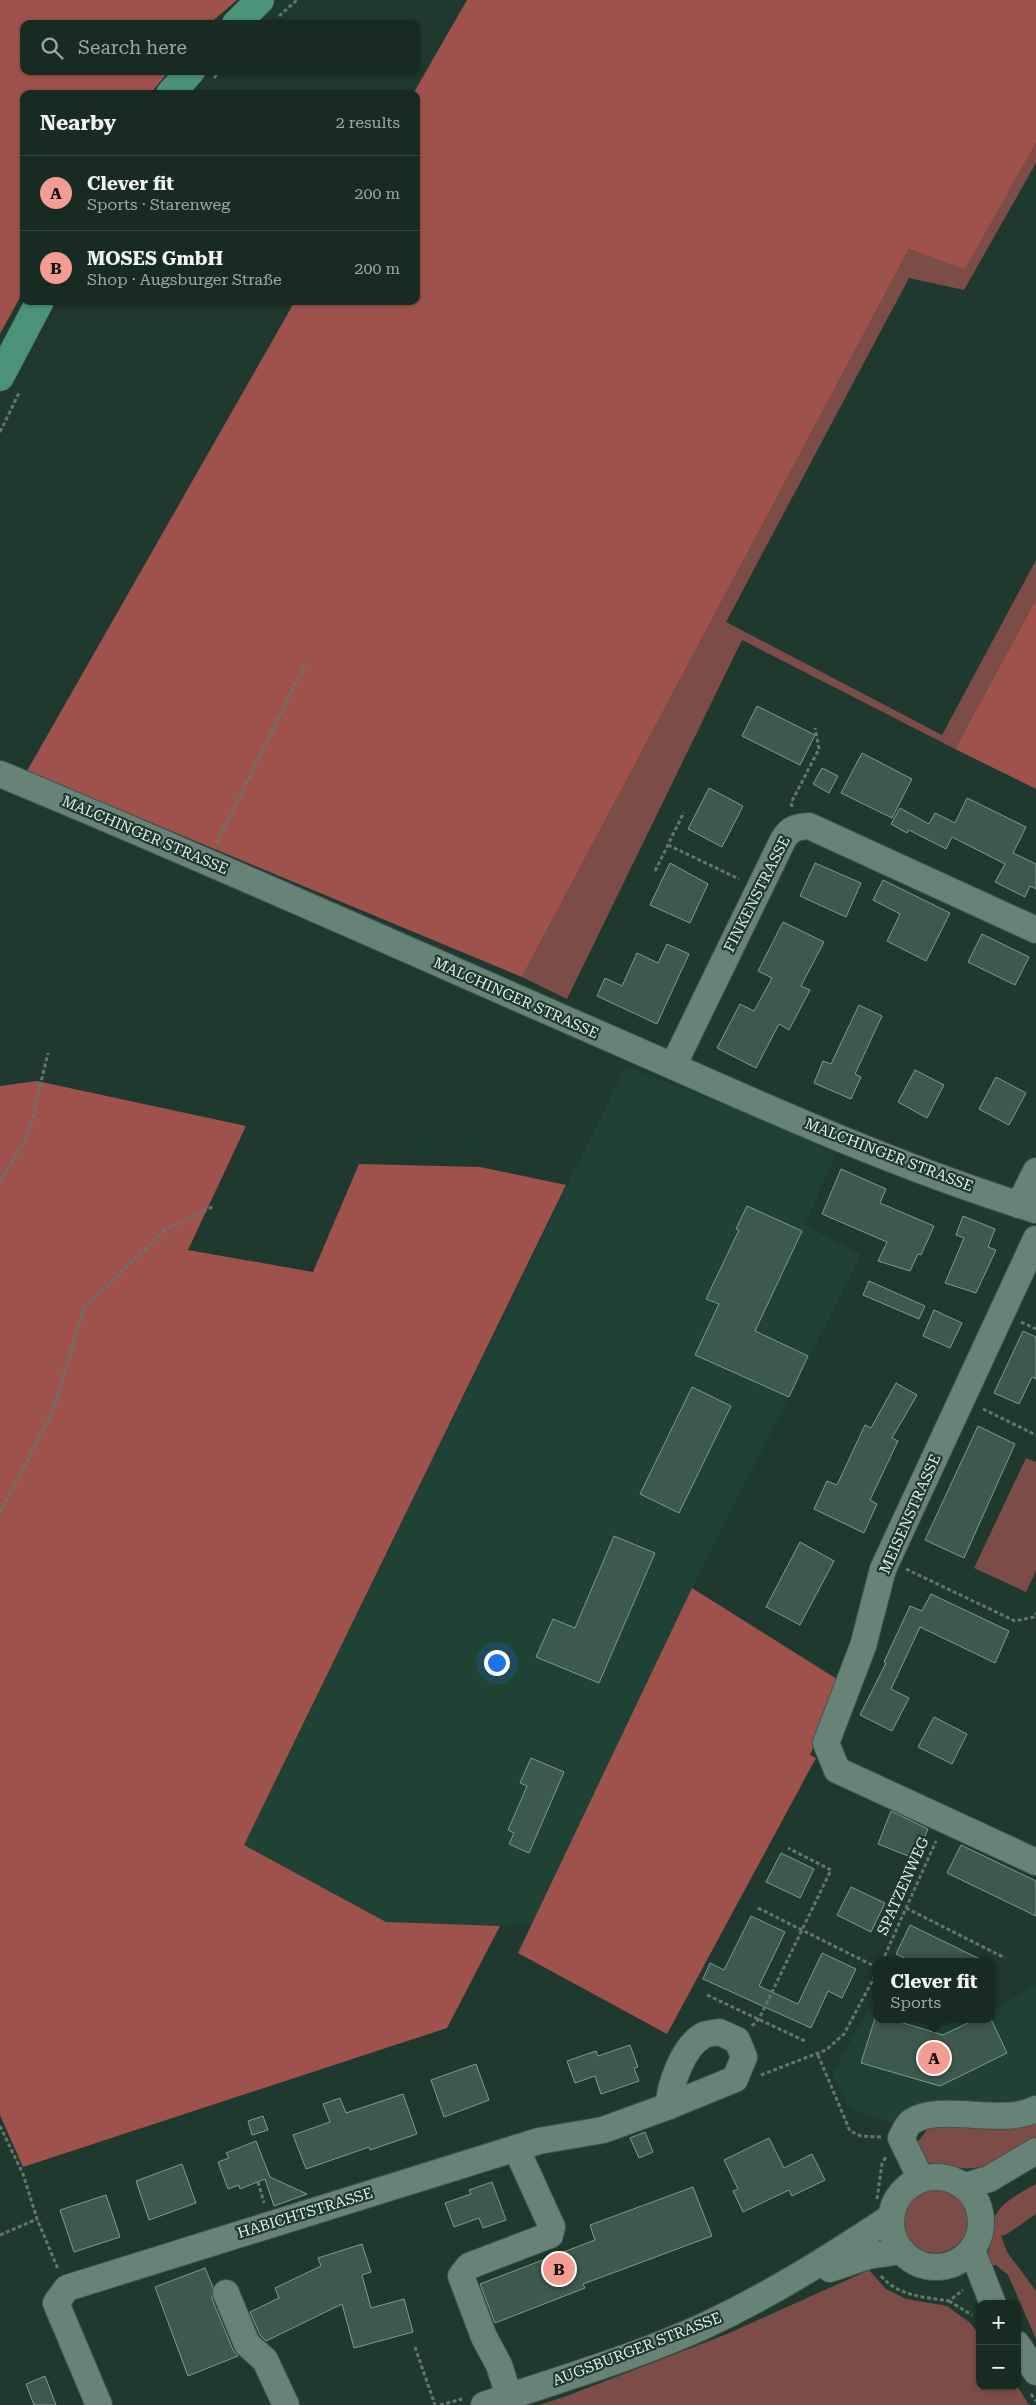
<!DOCTYPE html>
<html lang="en">
<head>
<meta charset="utf-8">
<style>
  body { margin:0; font-family:"Roboto Serif",serif; background:#243730; color:#f1f3f6 }
  .controls { position:absolute; right:15px; bottom:15px; display:grid; overflow:hidden; border-radius:10px; box-shadow:0 1px 4px #0004 }
  .controls button { width:45px; height:45px; display:grid; place-items:center; padding:0; border:0; border-bottom:1px solid #364741; background:#172b23; color:#f1f3f6; font:25px sans-serif }
  .you { position:absolute; left:496px; top:1662px; width:18px; height:18px; margin:-12px; border:4px solid #fff; border-radius:50%; background:#1a73e8; box-shadow:0 0 0 8px #1a73e833 }
  .badge { display:grid; place-items:center; width:32px; height:32px; border-radius:50%; background:#f59c92; color:#111; font-size:16px; font-weight:700 }
  .pin { position:absolute; translate:-50% -50%; border:2px solid #fff; box-shadow:0 1px 5px #0006 }
  .popup { position:absolute; left:873px; top:1958px; width:122px; height:65px; box-sizing:border-box; display:grid; place-content:center; border-radius:10px; background:#172b23; filter:drop-shadow(0 1px 4px #0005); font-size:16px; white-space:nowrap; color:#9ea7a6 }
  .popup b { font-size:19px; color:#f1f3f6 }
  .popup::after { content:''; position:absolute; left:50%; top:100%; margin-left:-10px; border:10px solid transparent; border-top-color:#172b23 }
  .list { margin:0; padding:0; list-style:none }
  h2 { display:flex; justify-content:space-between; align-items:center; height:65px; margin:0; padding:0 20px; font-size:21px }
  h2 small { font-size:16px; font-weight:400; color:#9ea7a6 }
  .list li { display:grid; grid-template-columns:32px 1fr auto; gap:15px; align-items:center; box-sizing:border-box; height:75px; padding:0 20px; border-top:1px solid #364741 }
  .list b { display:block; font-size:19px; white-space:nowrap }
  .list p { margin:0; font-size:16px; white-space:nowrap; color:#9ea7a6 }
  .list em { font-size:16px; font-style:normal; color:#9ea7a6 }
  .icon { flex:none; width:28px; height:28px; fill:none; stroke:currentColor; stroke-width:2; stroke-linecap:round; stroke-linejoin:round }
  .map { position:relative; flex:none; width:1036px; height:2405px; overflow:hidden }
  .search { position:absolute; background:#172b23; box-shadow:0 1px 4px #0004; left:20px; top:20px; width:400px; height:55px; display:flex; align-items:center; gap:12px; box-sizing:border-box; padding:0 18px; border-radius:10px; color:#9ea7a6; font-size:19px }
  .panel { position:absolute; background:#172b23; box-shadow:0 1px 4px #0004; left:20px; top:90px; width:400px; height:215px; border-radius:10px }
  .map>svg:first-child { display:block }
  .built { fill:#1f4234 }
  .green { fill:#7c4c47 }
  .forest { fill:#9e524b }
  .building { fill:#3d584d; stroke:#7e9b8e }
  .lines { fill:none; stroke-linecap:round; stroke-linejoin:round }
  .minor-casing { stroke:#3f564d; stroke-width:28 }
  .major-casing { stroke:#3f564d; stroke-width:29 }
  .path { stroke:#61776e; stroke-width:3; stroke-dasharray:4 2.5; stroke-linecap:butt }
  .minor { stroke:#678377; stroke-width:26 }
  .major { stroke:#4c9278; stroke-width:28 }
  .labels { text-anchor:middle; dominant-baseline:central; stroke-width:4.5; stroke-linejoin:round; paint-order:stroke }
  .street-label { font-size:15px; fill:#e0efe8; stroke:#1f392f }
</style>
</head>
<body>
<div class="map">
<svg width="1036" height="2405" viewBox="0 0 1036 2405">
  <rect width="100%" height="100%" fill="#1f392f"/>
  <g class="built">
    <path d="M626,1066L838,1149L805,1225L861,1255L692,1588L534,1923L500,1926L386,1922L244,1845Z"/>
    <path d="M1036,1985V2114L892,2123L850,2109L832,2074L873,2002L876,2003V2019H929L941,2023L956,2019H992V2010Z"/>
  </g>
  <g class="green">
    <path d="M1036,143V163L964,290L909,278L726,622L942,735L1036,560V599L955,749L742,640L567,999L522,977L909,249L965,268Z"/>
    <path d="M1026,1458L1036,1462V1571L1026,1592L974,1568Z"/>
    <path d="M1036,2114V2143C992,2166 978,2176 927,2162L917,2143L929,2127Z"/>
    <path d="M1036,2184V2214L1007,2234L1001,2236L1007,2252L1036,2291V2339L1008,2275L996,2265H988C990,2215 991,2208 1036,2184Z"/>
    <circle cx="935" cy="2219" r="34"/>
    <path d="M869,2270L886,2289L906,2299L947,2306L969,2322L980,2335V2386H1017L1029,2405H539L564,2397L727,2334Z"/>
  </g>
  <g class="forest">
    <path d="M0,0H237L209,24H24V71H169L150,94H24V290L0,334Z"/>
    <path d="M467,0H1036V143L965,269L909,249L522,977L27,771L295,301H416V94H413Z"/>
    <path d="M1036,599V789L955,749Z"/>
    <path d="M37,1081L246,1126L188,1250L313,1272L359,1164L480,1167L566,1185L244,1845L386,1922L500,1926L447,2028L23,2167L0,2115V1086Z"/>
    <path d="M692,1588L840,1681L810,1755L816,1758L667,2034L518,1953Z"/>
  </g>
  <g class="building">
    <path d="M757,706L815,735L800,765L742,736Z"/>
    <path d="M862,753L912,779L892,818L841,793Z"/>
    <path d="M822,768L838,776L829,793L813,784Z"/>
    <path d="M709,788L743,806L722,847L688,829Z"/>
    <path d="M967,798L1026,827L1013,853L1036,864V889L1030,886L1025,897L995,882L1005,864L952,837L946,849L909,830L907,833L891,824L900,808L929,824L935,813L955,823Z"/>
    <path d="M670,863L708,884L690,923L650,905Z"/>
    <path d="M815,863L861,883L846,917L800,896Z"/>
    <path d="M883,880L950,913L926,961L887,941L900,914L873,900Z"/>
    <path d="M783,922L824,942L801,986L810,990L789,1030L779,1024L756,1068L717,1048L740,1004L754,1011L772,978L758,971Z"/>
    <path d="M982,934L1029,957L1015,985L968,962Z"/>
    <path d="M667,944L689,954L657,1024L597,996L605,978L622,986L637,953L658,963Z"/>
    <path d="M859,1005L882,1016L855,1074L861,1077L851,1099L814,1083L823,1061L831,1064Z"/>
    <path d="M915,1070L944,1085L927,1118L898,1102Z"/>
    <path d="M996,1077L1026,1093L1009,1125L979,1109Z"/>
    <path d="M841,1169L886,1189L880,1203L934,1226L921,1255L918,1254L910,1271L878,1261L887,1242L822,1214Z"/>
    <path d="M747,1206L802,1231L755,1331L808,1356L789,1397L695,1355L719,1304L706,1299L739,1230L736,1229Z"/>
    <path d="M963,1216L995,1229L988,1247L996,1250L976,1293L945,1283L964,1238L956,1235Z"/>
    <path d="M869,1281L925,1306L919,1319L863,1295Z"/>
    <path d="M934,1310L962,1323L950,1348L923,1336Z"/>
    <path d="M1023,1331L1036,1337V1379L1032,1377L1019,1404L994,1393Z"/>
    <path d="M896,1383L917,1395L892,1438L898,1441L870,1500L877,1504L864,1533L814,1509L827,1481L837,1485L865,1425L871,1428Z"/>
    <path d="M692,1387L731,1406L679,1513L640,1494Z"/>
    <path d="M978,1426L1015,1444L964,1558L925,1540Z"/>
    <path d="M614,1536L655,1553L599,1683L536,1657L553,1619L575,1628Z"/>
    <path d="M800,1542L834,1561L800,1625L766,1607Z"/>
    <path d="M931,1594L1009,1631L995,1663L920,1627L891,1689L909,1698L892,1731L860,1715L886,1663L884,1662L910,1606L922,1611Z"/>
    <path d="M934,1717L967,1734L952,1764L918,1747Z"/>
    <path d="M531,1758L564,1772L529,1853L509,1844L514,1833L508,1830L527,1786L520,1783Z"/>
    <path d="M891,1811L928,1829L916,1859L878,1844Z"/>
    <path d="M961,1845L1036,1881V1916L947,1873Z"/>
    <path d="M781,1853L814,1869L800,1898L766,1882Z"/>
    <path d="M851,1887L885,1903L871,1932L837,1915Z"/>
    <path d="M751,1916L785,1932L759,1986L798,2004L822,1953L856,1969L842,1998L828,1991L811,2028L703,1979L710,1963L724,1970Z"/>
    <path d="M910,1925L986,1962H913L896,1954Z"/>
    <path d="M876,2015V2019H890L943,2035L976,2019H991L1007,2053L940,2086L861,2063Z"/>
    <path d="M630,2045L638,2067L634,2068L639,2081L601,2094L595,2076L575,2083L567,2061L596,2051L598,2056Z"/>
    <path d="M476,2064L489,2100L444,2117L431,2080Z"/>
    <path d="M403,2094L417,2134L370,2150L369,2147L306,2169L293,2135L330,2122L323,2104L340,2098L346,2113Z"/>
    <path d="M263,2116L268,2130L252,2135L248,2121Z"/>
    <path d="M645,2132L653,2152L639,2158L630,2138Z"/>
    <path d="M769,2138L784,2168L812,2154L825,2180L792,2196L789,2190L743,2212L733,2191L738,2189L724,2160Z"/>
    <path d="M256,2141L270,2177L307,2194L274,2206L265,2179L240,2189L239,2185L228,2189L218,2162L229,2158L226,2153Z"/>
    <path d="M182,2164L196,2203L149,2220L136,2181Z"/>
    <path d="M492,2182L506,2220L483,2228L479,2218L454,2227L445,2203L471,2194L469,2190Z"/>
    <path d="M693,2187L712,2236L583,2284L585,2288L495,2323L480,2284L595,2240L590,2225Z"/>
    <path d="M106,2195L120,2237L74,2252L60,2210Z"/>
    <path d="M362,2244L371,2272L362,2275L371,2308L404,2299L413,2332L354,2348L342,2304L266,2341L260,2335L250,2312L279,2298L275,2288L321,2266L318,2258Z"/>
    <path d="M205,2268L213,2287L212,2299L233,2350L238,2356L188,2376L155,2287Z"/>
    <path d="M45,2376L56,2405H34L26,2384Z"/>
  </g>
  <g class="lines">
    <g class="minor-casing">
      <g id="minor">
        <path d="M0,774C211,861 418,955 627,1046C761,1105 896,1167 1036,1210"/>
        <path d="M673,1066L783,840C790,828 796,827 809,826L1036,930"/>
        <path d="M1019,1205L1036,1171"/>
        <path d="M1036,1239L883,1569L863,1646L826,1743L837,1770L1036,1862"/>
        <path d="M719,2032L737,2040L744,2057L735,2079L669,2106C669,2085 684,2045 704,2035C708,2033 715,2033 719,2032Z"/>
        <circle cx="936" cy="2222" r="45"/>
        <path d="M921,2179L901,2138C904,2132 907,2125 911,2122C939,2102 1001,2127 1036,2109"/>
        <path d="M965,2186L989,2179L1036,2151"/>
        <path d="M972,2250L993,2304"/>
        <path d="M830,2269L868,2256L902,2251"/>
        <path d="M226,2293L247,2344L265,2360L286,2405"/>
        <path d="M1017,2344L1036,2372"/>
        <path d="M509,2396L499,2365L484,2337L461,2276L469,2266L550,2235L552,2227L516,2148"/>
        <path d="M99,2405L56,2303L67,2288L539,2141L603,2130L669,2106"/>
        <path d="M484,2405C557,2380 634,2358 704,2326C772,2294 829,2258 891,2217"/>
      </g>
    </g>
    <g class="major-casing">
      <g id="major">
        <path d="M236,24L260,0"/>
        <path d="M170,94L191,71"/>
        <path d="M0,377L40,301"/>
      </g>
    </g>
    <g class="path">
      <path d="M279,16L297,0"/>
      <path d="M214,78L220,71"/>
      <path d="M0,432L20,391"/>
      <path d="M792,807L791,803L819,749L815,728"/>
      <path d="M217,843L306,662"/>
      <path d="M668,845L739,879"/>
      <path d="M655,871L684,812"/>
      <path d="M0,1181L28,1136L48,1053"/>
      <path d="M1021,1322L1036,1329"/>
      <path d="M983,1409L1036,1435"/>
      <path d="M0,1513L52,1413L84,1308L165,1230L214,1206"/>
      <path d="M906,1569L1015,1621L1034,1617L1036,1613"/>
      <path d="M758,1908L876,1967"/>
      <path d="M906,1908L1005,1958"/>
      <path d="M882,1962L936,1841"/>
      <path d="M707,1995L807,2042"/>
      <path d="M752,2026L759,2019L831,1870L788,1848"/>
      <path d="M818,2055L850,2131L861,2136L881,2137"/>
      <path d="M761,2075L826,2050L844,2034L876,1974"/>
      <path d="M0,2126L23,2174L37,2219L58,2269"/>
      <path d="M258,2182L264,2203"/>
      <path d="M877,2199L882,2164L886,2157"/>
      <path d="M0,2235L37,2219"/>
      <path d="M881,2276C898,2296 924,2297 949,2301L963,2290"/>
      <path d="M949,2301L972,2315"/>
      <path d="M1017,2308L1019,2322"/>
      <path d="M415,2347L435,2405"/>
      <path d="M1031,2394L1036,2401"/>
      <path d="M440,2405L462,2399"/>
    </g>
    <use href="#minor" class="minor"/>
    <use href="#major" class="major"/>
  </g>
  <g class="labels">
    <g class="street-label">
      <text transform="translate(145 835) rotate(23)">MALCHINGER STRASSE</text>
      <text transform="translate(757 894) rotate(-63)">FINKENSTRASSE</text>
      <text transform="translate(516 998) rotate(24)">MALCHINGER STRASSE</text>
      <text transform="translate(889 1155) rotate(21)">MALCHINGER STRASSE</text>
      <text transform="translate(910 1514) rotate(-66)">MEISENSTRASSE</text>
      <text transform="translate(903 1886) rotate(-66)">SPATZENWEG</text>
      <text transform="translate(305 2213) rotate(-17)">HABICHTSTRASSE</text>
      <text transform="translate(637 2349) rotate(-21)">AUGSBURGER STRASSE</text>
    </g>
  </g>
</svg>
<div class="controls">
<button>+</button>
<button>−</button>
</div>
<div class="you"></div>
<div class="pin badge" style="left:934px;top:2058px">A</div>
<div class="popup"><b>Clever fit</b>Sports</div>
<div class="pin badge" style="left:559px;top:2269px">B</div>
<div class="search"><svg class="icon" aria-label="search" viewBox="0 0 24 24"><circle cx="10" cy="10" r="6"/><path d="M15 15l6 6"/></svg>Search here</div>
<section class="panel">
<h2>Nearby<small>2 results</small></h2>
<ul class="list">
<li><span class="badge">A</span><div><b>Clever fit</b><p>Sports · Starenweg</p></div><em>200 m</em></li>
<li><span class="badge">B</span><div><b>MOSES GmbH</b><p>Shop · Augsburger Straße</p></div><em>200 m</em></li>
</ul>
</section>
</div>
</body>
</html>
